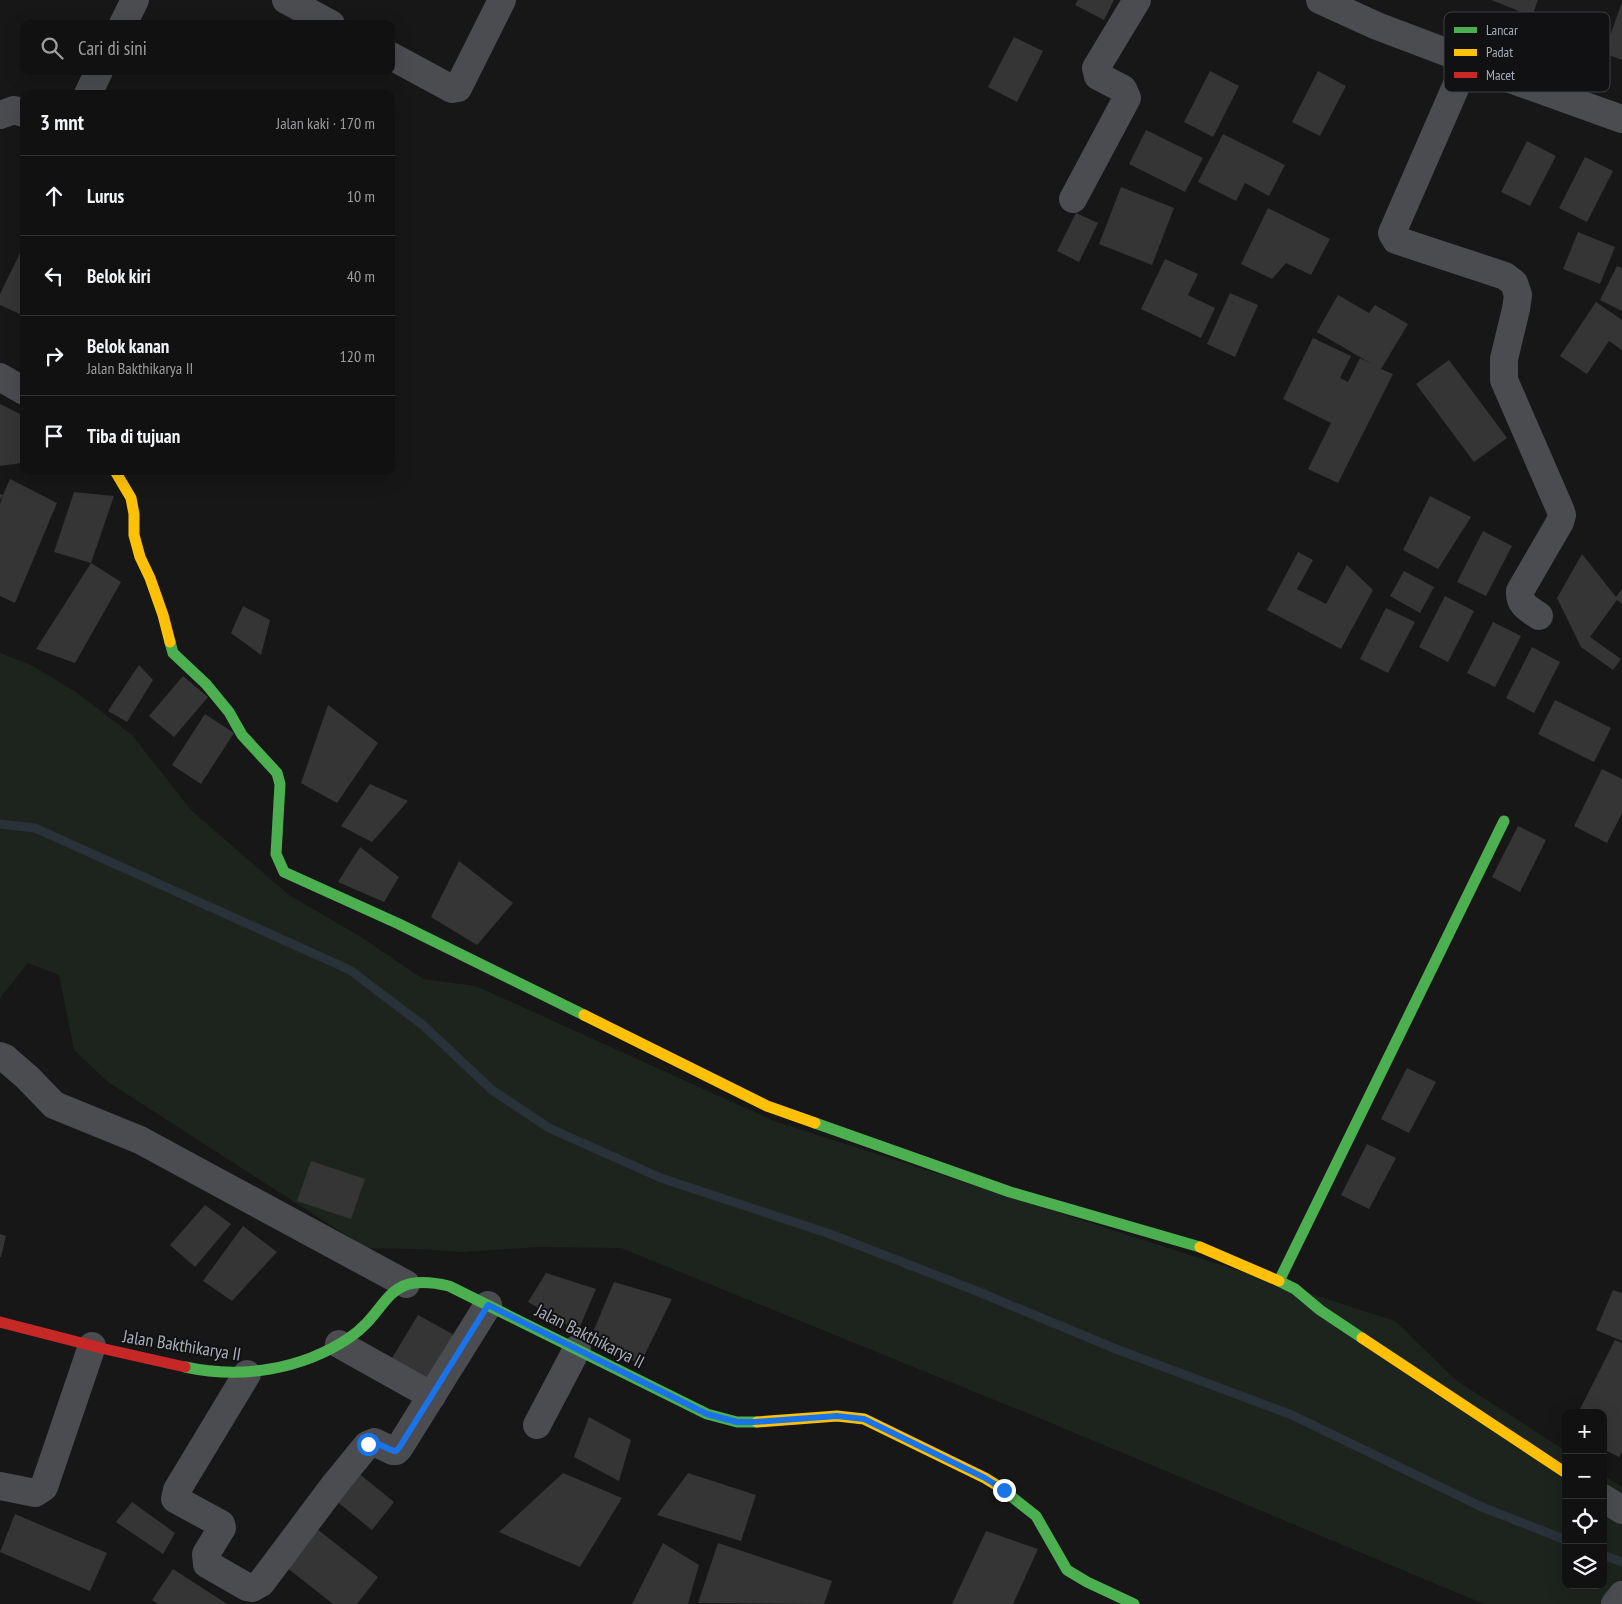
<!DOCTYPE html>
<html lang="id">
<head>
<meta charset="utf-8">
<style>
  body { margin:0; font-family:"PT Sans Narrow",sans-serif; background:#1a1a1a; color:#f1f3f6 }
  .controls { position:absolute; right:15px; bottom:15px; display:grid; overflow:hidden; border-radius:10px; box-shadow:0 5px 20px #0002 }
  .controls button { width:45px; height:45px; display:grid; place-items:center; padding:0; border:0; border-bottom:1px solid #303131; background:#111; color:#f1f3f6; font:25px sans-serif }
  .stop { position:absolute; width:15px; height:15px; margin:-11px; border:4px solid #1a73e8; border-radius:50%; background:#fff }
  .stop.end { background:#1a73e8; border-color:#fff; box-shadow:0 1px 5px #0008 }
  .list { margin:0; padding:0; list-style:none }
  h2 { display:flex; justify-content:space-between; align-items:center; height:65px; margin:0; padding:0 20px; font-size:21px }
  h2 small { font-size:16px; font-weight:400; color:#9c9d9f }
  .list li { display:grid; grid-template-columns:32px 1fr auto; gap:15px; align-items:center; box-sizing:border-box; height:80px; padding:0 20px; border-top:1px solid #303131 }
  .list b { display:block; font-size:19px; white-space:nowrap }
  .list p { margin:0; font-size:16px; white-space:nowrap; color:#9c9d9f }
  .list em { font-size:16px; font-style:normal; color:#9c9d9f }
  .icon { flex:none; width:28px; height:28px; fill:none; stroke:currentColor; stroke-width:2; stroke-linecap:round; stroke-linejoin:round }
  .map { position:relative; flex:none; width:1622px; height:1604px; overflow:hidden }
  .search { position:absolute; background:#111; box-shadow:0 5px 20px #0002; left:20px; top:20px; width:375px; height:55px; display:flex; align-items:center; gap:12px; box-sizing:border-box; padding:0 18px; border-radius:10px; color:#9c9d9f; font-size:19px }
  .panel { position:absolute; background:#111; box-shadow:0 5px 20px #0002; left:20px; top:90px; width:375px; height:385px; border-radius:10px }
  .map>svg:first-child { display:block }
  .green { fill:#1d241e }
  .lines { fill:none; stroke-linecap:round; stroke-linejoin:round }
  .stream { stroke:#2a3239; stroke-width:9 }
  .building { fill:#353536 }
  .street { stroke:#4b4c50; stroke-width:28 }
  .fast { stroke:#4caf50; stroke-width:11 }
  .slow { stroke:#ffc107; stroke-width:11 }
  .jam { stroke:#c62828; stroke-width:11 }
  .route { stroke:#1a73e8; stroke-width:6 }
  .labels { text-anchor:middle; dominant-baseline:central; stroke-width:4; stroke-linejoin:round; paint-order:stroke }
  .street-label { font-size:18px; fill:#a8adb8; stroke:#111113 }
  .key { fill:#111113; stroke:#3e4045; stroke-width:1 }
  .key-label { font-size:14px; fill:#a8adb8 }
</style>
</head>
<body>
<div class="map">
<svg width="1622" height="1604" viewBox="0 0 1622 1604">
  <rect width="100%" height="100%" fill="#171717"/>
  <path class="green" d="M0,653L31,665L76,692L132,735L191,810L289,895L361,937L423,979L476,986L774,1121L1395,1321L1457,1381L1566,1451V1585H1603V1475L1622,1487V1604H1484L1044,1420L621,1248L537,1247L463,1252L416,1249L366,1248L108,1082L74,1050L59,975L28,963L0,998Z"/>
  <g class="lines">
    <g class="stream">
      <path d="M0,824L35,828L350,970L424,1026L492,1090L549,1128L661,1178L830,1234L974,1290L1116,1349L1292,1415L1482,1507L1566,1540"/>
      <path d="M1603,1555L1622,1562"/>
    </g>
  </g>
  <g class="building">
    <path d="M1078,0H1114L1104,20L1075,5Z"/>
    <path d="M1491,0H1538L1532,16Z"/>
    <path d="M1622,2V60L1604,53Z"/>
    <path d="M1014,37L1043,51L1017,102L988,87Z"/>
    <path d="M1210,71L1239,86L1213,137L1184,122Z"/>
    <path d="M1318,71L1346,86L1320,136L1292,122Z"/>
    <path d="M1146,130L1203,158L1185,192L1129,164Z"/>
    <path d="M1223,134L1285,165L1269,196L1245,183L1236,201L1198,182Z"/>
    <path d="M1527,141L1556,156L1530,206L1501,192Z"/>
    <path d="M1585,157L1613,171L1587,222L1559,208Z"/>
    <path d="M1121,187L1174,208L1152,265L1099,244Z"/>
    <path d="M1268,208L1330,239L1311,275L1286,263L1272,279L1241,264Z"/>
    <path d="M1076,213L1098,223L1079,262L1057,251Z"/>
    <path d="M1578,232L1615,247L1600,284L1563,269Z"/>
    <path d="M24,245V316L0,305V294Z"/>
    <path d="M1165,259L1198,274L1188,295L1215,308L1201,338L1141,309Z"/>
    <path d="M1617,266L1622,268V311L1600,300Z"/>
    <path d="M1230,293L1258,305L1235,357L1207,344Z"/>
    <path d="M1338,295L1369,313L1375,305L1408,324L1381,369L1393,374L1338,483L1308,469L1331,423L1283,399L1313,338L1351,356L1340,378L1348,382L1360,358L1372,364L1317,332Z"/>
    <path d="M1596,302L1622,320V350L1609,341L1587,374L1560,356Z"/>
    <path d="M1449,360L1507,438L1474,462L1416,384Z"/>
    <path d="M0,404L24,416V458L21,463L0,466Z"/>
    <path d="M10,479L57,503L15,603L0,596V504L3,495L0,500V494L3,495Z"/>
    <path d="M74,492L114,496L91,563L54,552Z"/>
    <path d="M1430,496L1471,517L1438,569L1403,550Z"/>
    <path d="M1483,531L1512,546L1486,596L1457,582Z"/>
    <path d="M1298,552L1313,560L1297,589L1326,604L1347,565L1373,590L1341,649L1267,610Z"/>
    <path d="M1582,554L1616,597L1622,589V604L1617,600L1590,637L1621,659L1613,670L1581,647L1557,598Z"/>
    <path d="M91,563L121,582L75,663L36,649Z"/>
    <path d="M1404,571L1434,587L1420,613L1390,596Z"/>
    <path d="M1445,596L1474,611L1448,662L1419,647Z"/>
    <path d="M243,606L270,620L261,655L231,633Z"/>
    <path d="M1386,608L1415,622L1388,673L1360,659Z"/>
    <path d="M1493,622L1521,636L1495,687L1467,673Z"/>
    <path d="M1532,647L1560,662L1534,713L1506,698Z"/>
    <path d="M139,665L153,680L127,722L108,711Z"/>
    <path d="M183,676L208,697L174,737L149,716Z"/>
    <path d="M1555,700L1611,728L1594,762L1538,734Z"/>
    <path d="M328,705L378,743L337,803L301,783Z"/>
    <path d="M205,714L234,733L201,784L172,765Z"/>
    <path d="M1602,769L1622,779V813L1607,843L1574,826Z"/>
    <path d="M370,784L408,801L372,842L341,826Z"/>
    <path d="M1518,826L1546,840L1520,892L1492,877Z"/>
    <path d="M360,847L399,877L384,902L338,882Z"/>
    <path d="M459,861L513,903L477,945L431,917Z"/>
    <path d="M1407,1068L1436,1082L1409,1133L1381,1119Z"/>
    <path d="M1367,1144L1396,1158L1369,1209L1341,1195Z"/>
    <path d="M311,1161L365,1179L351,1219L297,1201Z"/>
    <path d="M205,1205L231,1224L195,1267L170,1245Z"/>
    <path d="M243,1226L277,1252L232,1301L203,1281Z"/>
    <path d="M0,1234L6,1236L1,1257H0Z"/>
    <path d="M546,1273L596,1289L578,1331L528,1302Z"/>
    <path d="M614,1282L672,1299L640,1364L590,1339Z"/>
    <path d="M1613,1290L1622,1293V1341L1596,1330Z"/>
    <path d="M418,1315L456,1336L427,1385L389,1363Z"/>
    <path d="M1615,1340L1622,1343V1452L1619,1457L1603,1449V1413H1578Z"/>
    <path d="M589,1417L631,1440L619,1481L574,1457Z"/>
    <path d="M357,1472L394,1502L372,1530L335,1500Z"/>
    <path d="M563,1473L622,1498L580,1567L499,1532Z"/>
    <path d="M688,1473L756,1495L741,1541L657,1515Z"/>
    <path d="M132,1502L175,1533L163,1554L116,1522Z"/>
    <path d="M15,1514L107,1553L90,1591L0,1552Z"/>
    <path d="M317,1529L378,1577L357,1604H333L286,1567Z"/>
    <path d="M986,1531L1038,1549L1013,1604H952Z"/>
    <path d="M663,1543L699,1565L688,1604H632Z"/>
    <path d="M718,1543L832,1581L824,1604L698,1603Z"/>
    <path d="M173,1569L227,1604H158L152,1600Z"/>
  </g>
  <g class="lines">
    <g class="street">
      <path d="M286,0L331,24"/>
      <path d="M1320,0L1377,26L1451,54L1510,79L1622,119"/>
      <path d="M123,24L135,0"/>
      <path d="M391,56L452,89L458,88L502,0"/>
      <path d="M1467,61L1392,233L1396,240L1505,276L1514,283L1518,295L1516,309L1504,359V380L1560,509L1562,515L1560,522L1520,591C1519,605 1529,609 1539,616"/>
      <path d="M88,94L99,71"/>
      <path d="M0,115L14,110L24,113"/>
      <path d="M1073,199L1127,98L1123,89L1098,76L1096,68L1137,0"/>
      <path d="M0,377L24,391"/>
      <path d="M0,1056L5,1058L28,1078L54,1105L140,1140L406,1284"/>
      <path d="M339,1344L432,1396"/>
      <path d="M247,1374L177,1490L175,1499L221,1524L222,1528L206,1554L207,1564L247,1587L252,1588L261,1583L336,1483L367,1445L374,1442L393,1451H396L399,1448L488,1305"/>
      <path d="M537,1425L577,1349"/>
      <path d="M0,1486L35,1493L44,1487L92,1346"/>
      <path d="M1603,1498L1622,1510"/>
      <path d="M1615,1604L1622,1595"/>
    </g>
    <g class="fast">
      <path d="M170,642L173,653L206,684L229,712L242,735L277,773L280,784L276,854L284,872L399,924L584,1015"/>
      <path d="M815,1123L1010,1192L1200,1247"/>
      <path d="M1362,1338L1320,1310L1295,1289L1279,1281L1504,821"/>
      <path d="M185,1367C241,1379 301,1370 349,1338C391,1310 383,1270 449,1286L707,1414L737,1422H757"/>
      <path d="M998,1486L1036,1516L1067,1570L1087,1582L1134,1604"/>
    </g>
    <g class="slow">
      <path d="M115,471L131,498L134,514V535L140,557L150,578L163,615L170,642"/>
      <path d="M584,1015L767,1106L815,1123"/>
      <path d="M1200,1247L1279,1281"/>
      <path d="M1362,1338L1566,1473"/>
      <path d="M757,1422L837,1416L864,1419L985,1478L998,1486"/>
    </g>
    <path class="jam" d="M0,1322L105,1349L185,1367"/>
  </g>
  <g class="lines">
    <path class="route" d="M368,1444C378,1440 386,1450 396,1451L399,1448L488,1305L707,1414L737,1422H754L837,1416L864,1419L985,1478L1004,1490"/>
  </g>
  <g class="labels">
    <g class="street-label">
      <text transform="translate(590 1336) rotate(27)">Jalan Bakthikarya II</text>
      <text transform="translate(182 1345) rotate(9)">Jalan Bakthikarya II</text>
    </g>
  </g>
  <rect x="1444" y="12" width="166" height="80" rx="8" class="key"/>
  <rect x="1454" y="27" width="23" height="6" fill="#4caf50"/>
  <rect x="1454" y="49" width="23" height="7" fill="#ffc107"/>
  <rect x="1454" y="72" width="23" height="6" fill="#c62828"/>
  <g class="key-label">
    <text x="1486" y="35">Lancar</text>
    <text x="1486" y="57">Padat</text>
    <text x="1486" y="80">Macet</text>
  </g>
</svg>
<div class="controls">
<button>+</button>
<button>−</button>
<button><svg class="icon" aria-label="locate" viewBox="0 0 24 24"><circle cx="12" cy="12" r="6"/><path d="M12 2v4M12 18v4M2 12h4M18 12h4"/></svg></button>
<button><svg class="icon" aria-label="layers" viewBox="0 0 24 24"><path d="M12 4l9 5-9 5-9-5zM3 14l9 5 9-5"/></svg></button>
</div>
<div class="stop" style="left:368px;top:1444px"></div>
<div class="stop end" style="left:1004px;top:1490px"></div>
<div class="search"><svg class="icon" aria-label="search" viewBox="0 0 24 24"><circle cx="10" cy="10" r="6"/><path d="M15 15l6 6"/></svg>Cari di sini</div>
<section class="panel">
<h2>3 mnt<small>Jalan kaki · 170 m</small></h2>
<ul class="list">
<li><svg class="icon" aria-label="ahead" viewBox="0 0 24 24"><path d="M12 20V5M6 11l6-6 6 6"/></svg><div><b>Lurus</b></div><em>10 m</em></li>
<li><svg class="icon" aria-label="left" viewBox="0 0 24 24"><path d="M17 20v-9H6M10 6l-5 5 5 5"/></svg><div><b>Belok kiri</b></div><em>40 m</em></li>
<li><svg class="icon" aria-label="right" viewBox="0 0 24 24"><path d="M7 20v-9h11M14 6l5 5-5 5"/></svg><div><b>Belok kanan</b><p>Jalan Bakthikarya II</p></div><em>120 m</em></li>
<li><svg class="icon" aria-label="arrive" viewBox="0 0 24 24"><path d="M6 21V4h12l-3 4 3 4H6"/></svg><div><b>Tiba di tujuan</b></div></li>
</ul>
</section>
</div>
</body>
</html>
